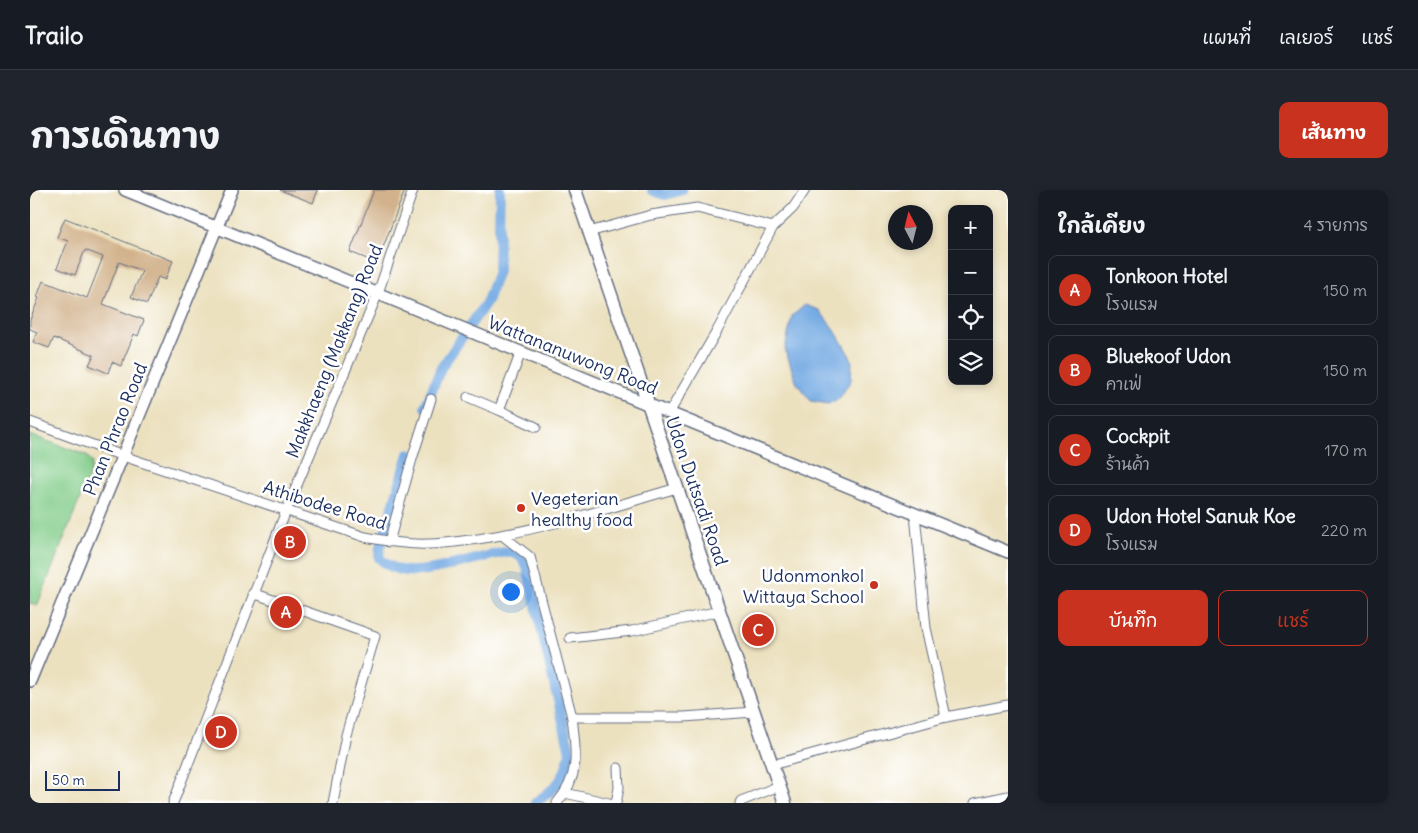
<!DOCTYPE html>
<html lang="th">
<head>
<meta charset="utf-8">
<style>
  body { margin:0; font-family:Delius,"Playpen Sans Thai",sans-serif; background:#20242c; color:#f1f3f6 }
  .controls { position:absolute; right:15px; top:15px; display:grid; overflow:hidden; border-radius:10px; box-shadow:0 2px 8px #0003 }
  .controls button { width:45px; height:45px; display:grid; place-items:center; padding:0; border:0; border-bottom:1px solid #363941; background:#171b24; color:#f1f3f6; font:25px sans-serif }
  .compass { position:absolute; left:858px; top:15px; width:45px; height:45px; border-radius:50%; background:#171b24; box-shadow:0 2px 8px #0003; rotate:353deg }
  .scale { position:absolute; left:15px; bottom:12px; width:75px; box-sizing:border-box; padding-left:5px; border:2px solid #1b2f5e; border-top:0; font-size:14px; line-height:18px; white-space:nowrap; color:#1b2f5e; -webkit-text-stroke:4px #fff; paint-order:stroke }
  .you { position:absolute; left:480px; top:401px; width:18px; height:18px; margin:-12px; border:4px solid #fff; border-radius:50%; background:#1a73e8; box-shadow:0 0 0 8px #1a73e833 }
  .badge { display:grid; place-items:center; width:32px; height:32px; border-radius:50%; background:#c8321e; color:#fff; font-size:16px; font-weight:700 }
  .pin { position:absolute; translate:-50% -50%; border:2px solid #fff; box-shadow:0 1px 5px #0006 }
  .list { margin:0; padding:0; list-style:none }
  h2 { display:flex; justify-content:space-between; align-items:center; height:65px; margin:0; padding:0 20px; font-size:21px }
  h2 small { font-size:16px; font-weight:400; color:#9ea1a6 }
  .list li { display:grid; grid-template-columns:32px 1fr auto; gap:15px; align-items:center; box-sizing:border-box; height:70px; margin:0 10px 10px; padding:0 10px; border:1px solid #363941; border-radius:10px }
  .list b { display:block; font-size:19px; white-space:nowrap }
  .list p { margin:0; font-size:16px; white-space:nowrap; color:#9ea1a6 }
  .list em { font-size:16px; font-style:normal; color:#9ea1a6 }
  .actions { display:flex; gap:10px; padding:15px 20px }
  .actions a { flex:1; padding:11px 0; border:1px solid #c8321e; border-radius:10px; text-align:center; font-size:18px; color:#c8321e }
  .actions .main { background:#c8321e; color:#fff }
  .icon { flex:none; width:28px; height:28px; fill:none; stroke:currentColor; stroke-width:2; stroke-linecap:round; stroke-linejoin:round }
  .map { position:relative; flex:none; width:978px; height:613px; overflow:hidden; border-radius:10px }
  header { display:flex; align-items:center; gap:30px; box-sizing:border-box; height:70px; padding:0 25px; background:#171b24; border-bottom:1px solid #363941 }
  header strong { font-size:24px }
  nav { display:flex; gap:28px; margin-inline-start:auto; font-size:18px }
  .intro { display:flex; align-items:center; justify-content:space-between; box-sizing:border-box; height:120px; padding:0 30px }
  h1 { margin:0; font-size:35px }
  .button { padding:12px 22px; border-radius:10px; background:#c8321e; color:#fff; font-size:18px; font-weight:700 }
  main { display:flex; gap:30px; padding:0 30px }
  aside { flex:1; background:#171b24; border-radius:10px; box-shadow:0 2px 8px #0003 }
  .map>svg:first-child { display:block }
  .green { fill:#82cc89; stroke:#4e7e74 }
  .water { fill:#76abe3; stroke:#486da0 }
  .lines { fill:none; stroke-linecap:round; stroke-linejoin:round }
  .canal { stroke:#76abe3; stroke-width:10 }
  .building { fill:#d2b28c }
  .street-casing { stroke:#646d80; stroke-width:11 }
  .secondary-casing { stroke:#646d80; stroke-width:14 }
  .primary-casing { stroke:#646d80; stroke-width:15 }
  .street { stroke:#fff; stroke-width:9 }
  .secondary { stroke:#fff; stroke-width:11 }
  .primary { stroke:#fff; stroke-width:12 }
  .poi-dot { fill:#c8321e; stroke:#fff; stroke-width:2 }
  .labels { text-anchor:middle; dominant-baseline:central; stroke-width:5; stroke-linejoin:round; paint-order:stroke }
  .street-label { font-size:18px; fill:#1b2f5e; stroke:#fff }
  .poi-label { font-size:18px; fill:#1b2f5e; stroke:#fff; text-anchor:start }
</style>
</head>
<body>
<header>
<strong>Trailo</strong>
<nav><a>แผนที่</a><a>เลเยอร์</a><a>แชร์</a></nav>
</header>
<div class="intro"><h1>การเดินทาง</h1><a class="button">เส้นทาง</a></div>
<main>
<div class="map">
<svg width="978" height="613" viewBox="0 0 978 613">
  <rect width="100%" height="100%" fill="#fff"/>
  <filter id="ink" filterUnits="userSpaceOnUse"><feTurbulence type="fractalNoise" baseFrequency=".02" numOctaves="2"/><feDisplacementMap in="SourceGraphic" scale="10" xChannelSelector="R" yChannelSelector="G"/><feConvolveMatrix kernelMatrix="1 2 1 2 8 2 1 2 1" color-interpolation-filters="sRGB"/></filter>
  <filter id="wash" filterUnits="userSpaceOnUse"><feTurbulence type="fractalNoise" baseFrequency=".0096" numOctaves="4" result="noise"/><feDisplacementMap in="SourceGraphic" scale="20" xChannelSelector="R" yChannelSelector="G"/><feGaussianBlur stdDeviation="1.12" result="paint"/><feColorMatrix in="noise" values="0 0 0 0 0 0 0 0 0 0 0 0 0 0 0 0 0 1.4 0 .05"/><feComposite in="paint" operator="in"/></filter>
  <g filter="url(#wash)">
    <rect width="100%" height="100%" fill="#ece1bf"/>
    <path class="green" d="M0,245L56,265L62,272L61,281L7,416L0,413Z"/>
    <path class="water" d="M775,115L789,120L806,142L822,170L821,190L809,209L798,214L781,211L767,194L755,159L762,126Z"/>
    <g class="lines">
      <g class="canal">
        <path d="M622,0L635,5L652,0"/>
        <path d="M395,217L411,178L457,111L468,81L470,0"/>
        <path d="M379,264L350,358L349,368C356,375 366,380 376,381C404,383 448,367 476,362C488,363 492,367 497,377L540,562C535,590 527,597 505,613"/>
      </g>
    </g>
    <g id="blocks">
      <g class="building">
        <path d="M250,0H288L283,13Z"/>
        <path d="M344,0H375L347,73L320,62Z"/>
        <path d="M35,28L143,71L135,90L128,87L117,114L101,107L112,81L89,72L73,114L114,130L108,146L104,144L91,176L82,172L78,183L59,175L64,165L24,148L19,158L3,152L7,142L0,139V130L9,108L7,107L13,91L57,108L73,67L55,60L45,85L27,78L38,51L27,47Z"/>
      </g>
    </g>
  </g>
  <g filter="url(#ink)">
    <use href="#blocks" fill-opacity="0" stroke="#646d80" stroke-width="1"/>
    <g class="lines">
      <g class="street-casing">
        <g id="street">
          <path d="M559,42L621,25L667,18L743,37"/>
          <path d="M491,162L469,220L506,237"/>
          <path d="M438,207L469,220"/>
          <path d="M639,223L687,141L743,37L763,18L775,0"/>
          <path d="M0,232L93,266L335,347C356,351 377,355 399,354C416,354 432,351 448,349C516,339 581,317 647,298"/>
          <path d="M885,324L896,438L916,527"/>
          <path d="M472,345L500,367L542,527H654L724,522"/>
          <path d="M359,352L382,269L401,209"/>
          <path d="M223,403L345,446L316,545L303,613"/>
          <path d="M540,448L602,441L689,421"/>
          <path d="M742,575L916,527L978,515"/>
          <path d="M535,603L579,613"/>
          <path d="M143,613L256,321L348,103L383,0"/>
          <path d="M527,613C551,585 546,561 542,527"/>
          <path d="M586,613L589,598L588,578"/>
          <path d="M710,613L711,611L749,596"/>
          <path d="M945,613L978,606"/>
        </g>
      </g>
      <g class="secondary-casing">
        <g id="secondary">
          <path d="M95,0L978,362"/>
          <path d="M0,491L202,0"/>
        </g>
      </g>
      <g class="primary-casing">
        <path id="primary" d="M545,0L755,613"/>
      </g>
      <use href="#street" class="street"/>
      <use href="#secondary" class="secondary"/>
      <use href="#primary" class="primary"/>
    </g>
  </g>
  <g class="poi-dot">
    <circle cx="491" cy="318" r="5"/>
    <circle cx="844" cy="395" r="5"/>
  </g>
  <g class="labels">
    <g class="street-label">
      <text transform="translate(304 161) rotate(-68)">Makkhaeng (Makkang) Road</text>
      <text transform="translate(543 165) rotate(22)">Wattananuwong Road</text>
      <text transform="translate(85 239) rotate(-68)">Phan Phrao Road</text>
      <text transform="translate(667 301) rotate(71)">Udon Dutsadi Road</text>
      <text transform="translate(295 315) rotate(17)">Athibodee Road</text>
    </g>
    <g class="poi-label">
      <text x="501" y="308">Vegeterian<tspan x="501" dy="21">healthy food</tspan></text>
      <text x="834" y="385" text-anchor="end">Udonmonkol<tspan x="834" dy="21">Wittaya School</tspan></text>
    </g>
  </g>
</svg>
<div class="controls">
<button>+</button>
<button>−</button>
<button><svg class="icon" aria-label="locate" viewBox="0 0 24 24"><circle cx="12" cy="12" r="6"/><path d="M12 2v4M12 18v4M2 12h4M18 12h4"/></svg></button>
<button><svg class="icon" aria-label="layers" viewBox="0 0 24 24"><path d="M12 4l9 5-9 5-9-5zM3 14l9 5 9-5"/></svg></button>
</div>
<svg class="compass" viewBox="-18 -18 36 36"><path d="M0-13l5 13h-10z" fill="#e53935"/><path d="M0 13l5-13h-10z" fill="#9ea1a6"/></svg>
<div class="scale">50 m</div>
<div class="you"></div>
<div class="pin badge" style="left:256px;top:422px">A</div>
<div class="pin badge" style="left:260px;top:352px">B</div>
<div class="pin badge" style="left:728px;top:440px">C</div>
<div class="pin badge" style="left:191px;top:542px">D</div>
</div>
<aside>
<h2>ใกล้เคียง<small>4 รายการ</small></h2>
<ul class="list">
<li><span class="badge">A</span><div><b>Tonkoon Hotel</b><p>โรงแรม</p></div><em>150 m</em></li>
<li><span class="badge">B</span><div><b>Bluekoof Udon</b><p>คาเฟ่</p></div><em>150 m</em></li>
<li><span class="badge">C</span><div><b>Cockpit</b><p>ร้านค้า</p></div><em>170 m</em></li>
<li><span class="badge">D</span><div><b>Udon Hotel Sanuk Koe</b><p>โรงแรม</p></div><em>220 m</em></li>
</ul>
<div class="actions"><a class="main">บันทึก</a><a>แชร์</a></div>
</aside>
</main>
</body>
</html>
